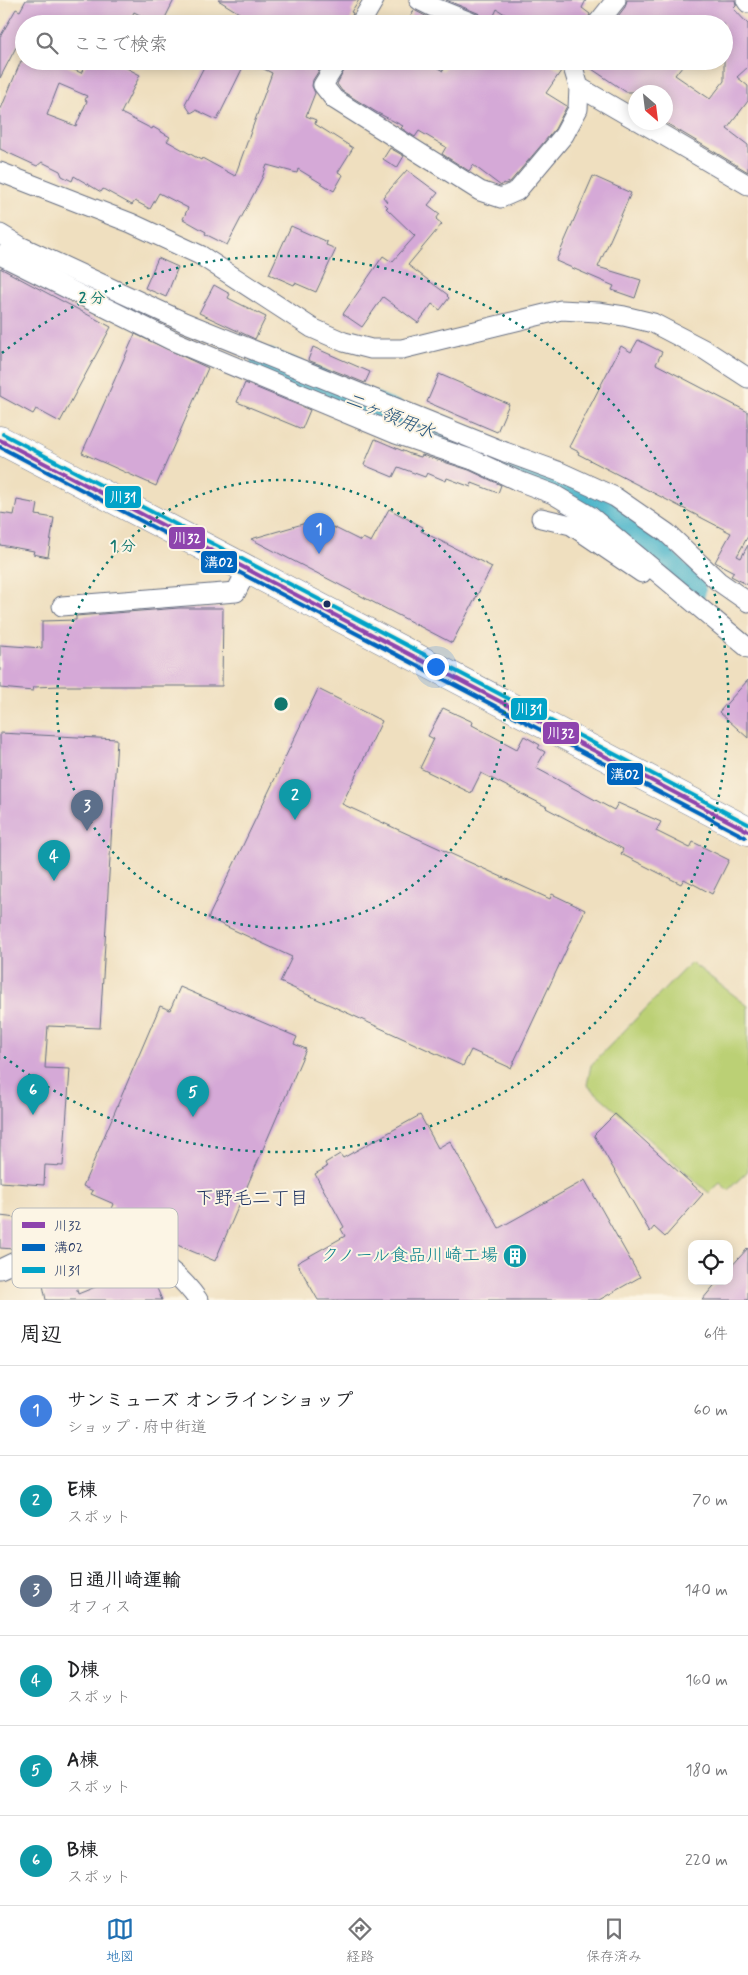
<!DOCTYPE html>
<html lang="ja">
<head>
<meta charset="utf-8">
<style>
  body { margin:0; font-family:Mynerve,"Klee One",sans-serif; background:#f6f6f6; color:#202124 }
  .controls { position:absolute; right:15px; bottom:15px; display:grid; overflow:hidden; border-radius:10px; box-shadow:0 2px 12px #0003 }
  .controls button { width:45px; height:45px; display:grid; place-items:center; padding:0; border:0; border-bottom:1px solid #e0e0e0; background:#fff; color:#202124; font:25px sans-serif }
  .compass { position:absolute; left:628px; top:85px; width:45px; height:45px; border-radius:50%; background:#fff; box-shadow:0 2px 12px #0003; rotate:152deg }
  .you { position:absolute; left:435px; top:666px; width:18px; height:18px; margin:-12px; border:4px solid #fff; border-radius:50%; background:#1a73e8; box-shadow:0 0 0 8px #1a73e833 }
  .badge { display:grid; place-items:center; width:32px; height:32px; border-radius:50%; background:#1f6fb2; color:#fff; font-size:16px; font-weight:700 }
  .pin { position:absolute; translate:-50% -41px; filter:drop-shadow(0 1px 2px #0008) }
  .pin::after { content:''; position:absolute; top:26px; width:18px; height:15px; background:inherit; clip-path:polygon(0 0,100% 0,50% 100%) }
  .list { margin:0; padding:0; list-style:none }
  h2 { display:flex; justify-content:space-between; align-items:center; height:65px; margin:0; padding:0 20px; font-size:21px }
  h2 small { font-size:16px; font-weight:400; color:#757577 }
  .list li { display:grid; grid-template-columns:32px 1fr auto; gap:15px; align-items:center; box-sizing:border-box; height:90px; padding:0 20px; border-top:1px solid #e0e0e0 }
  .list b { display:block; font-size:19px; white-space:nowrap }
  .list p { margin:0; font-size:16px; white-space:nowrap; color:#757577 }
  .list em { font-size:16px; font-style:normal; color:#757577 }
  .icon { flex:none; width:28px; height:28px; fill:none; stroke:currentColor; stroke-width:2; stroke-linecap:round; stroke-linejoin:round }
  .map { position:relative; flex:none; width:748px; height:1300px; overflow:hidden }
  .search { position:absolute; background:#fff; box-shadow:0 2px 12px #0003; left:15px; right:15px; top:15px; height:55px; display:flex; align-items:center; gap:12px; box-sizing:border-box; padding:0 18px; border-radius:28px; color:#757577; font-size:19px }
  .sheet { height:605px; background:#fff }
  nav { display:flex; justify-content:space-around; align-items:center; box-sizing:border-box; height:70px; border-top:1px solid #e0e0e0; background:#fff; font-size:14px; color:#757577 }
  nav a { display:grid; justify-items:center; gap:2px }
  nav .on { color:#1f6fb2 }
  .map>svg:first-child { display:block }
  .green { fill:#bbd074; stroke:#6b8069 }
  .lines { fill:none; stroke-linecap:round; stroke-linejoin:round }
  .river { stroke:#4db6cb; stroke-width:34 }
  .building { fill:#d5a9d7; fill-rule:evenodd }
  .minor-casing { stroke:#656d80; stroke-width:21 }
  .highway-casing { stroke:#656d80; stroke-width:29 }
  .minor { stroke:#fff; stroke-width:19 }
  .highway { stroke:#fff; stroke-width:28 }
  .bus-1-casing { stroke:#fcf5e5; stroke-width:8 }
  .bus-2-casing { stroke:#fcf5e5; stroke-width:8 }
  .bus-3-casing { stroke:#fcf5e5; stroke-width:8 }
  .bus-1 { stroke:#8e44ad; stroke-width:4 }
  .bus-2 { stroke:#0065bd; stroke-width:4 }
  .bus-3 { stroke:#01a3c8; stroke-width:4 }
  .ring { fill:none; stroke:#0f766e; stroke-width:2.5; stroke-dasharray:2.5 5 }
  .bus-dot { fill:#1b2f5e; stroke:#fcf5e5; stroke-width:2 }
  .labels { text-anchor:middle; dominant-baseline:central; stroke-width:4; stroke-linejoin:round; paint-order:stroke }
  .culture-label { font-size:18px; fill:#0d838f; stroke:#fcf5e5; text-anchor:end }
  .water-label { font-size:19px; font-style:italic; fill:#2a587f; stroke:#fcf5e5 }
  .neighbourhood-label { font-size:19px; fill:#1b2f5e; stroke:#fcf5e5 }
  .key { fill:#fcf5e5; stroke:#b8babc; stroke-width:1 }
  .key-label { font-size:14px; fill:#1b2f5e }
  .centre { fill:#0f766e; stroke:#fcf5e5; stroke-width:2.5 }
  .ring-label { font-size:15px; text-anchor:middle; font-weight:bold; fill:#0f766e; stroke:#fcf5e5; stroke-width:4; stroke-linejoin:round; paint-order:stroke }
  .line-badge { stroke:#fcf5e5; stroke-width:2 }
  .badge-label { font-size:14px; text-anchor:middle; font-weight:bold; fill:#fff }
</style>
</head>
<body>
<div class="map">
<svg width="748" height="1300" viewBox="0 0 748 1300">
  <rect width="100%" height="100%" fill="#fcf5e5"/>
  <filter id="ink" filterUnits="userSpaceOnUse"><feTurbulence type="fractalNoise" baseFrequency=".02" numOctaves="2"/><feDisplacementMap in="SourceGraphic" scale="10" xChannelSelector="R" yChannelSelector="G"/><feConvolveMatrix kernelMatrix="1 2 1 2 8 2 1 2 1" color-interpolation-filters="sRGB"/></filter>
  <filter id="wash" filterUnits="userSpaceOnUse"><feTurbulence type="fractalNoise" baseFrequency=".0096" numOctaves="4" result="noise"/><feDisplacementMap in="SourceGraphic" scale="20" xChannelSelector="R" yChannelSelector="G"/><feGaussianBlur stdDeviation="1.12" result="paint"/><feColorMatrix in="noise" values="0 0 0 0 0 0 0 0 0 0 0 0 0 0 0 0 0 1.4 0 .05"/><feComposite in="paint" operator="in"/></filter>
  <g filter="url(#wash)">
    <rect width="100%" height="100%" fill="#efdfbf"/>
    <path class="green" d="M691,962L748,1006V1171L728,1190L720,1183L709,1193L587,1085L591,1065Z"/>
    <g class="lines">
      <path class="river" d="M267,365L585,496L614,515L646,549L689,590"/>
    </g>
    <g id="blocks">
      <g class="building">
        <path d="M26,0H174L162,24H157L134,12L128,24H24V32L0,78V37L16,9L20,11Z"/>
        <path d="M218,0H359L351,12L353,13L349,24H257Z"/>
        <path d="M446,0H586L582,8L590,14L586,24H520L497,9L490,24H488L480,14Z"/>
        <path d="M627,0H735L736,5L733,8L748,24V67L737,77L748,86V101L727,129L748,145V172L666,123V92H626L583,63V61H686L675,75L710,99L724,81V24H612L625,7Z"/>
        <path d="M414,10L429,18L426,24H407Z"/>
        <path d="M21,61H56L81,73L88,61H113L140,75L121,113L152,129L153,127L170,137L167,141L201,160L202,158L235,176L272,73L248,61H325L313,80L312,86L315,93L306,116L316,120L315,124L353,148L338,172L343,175L334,191L298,169L297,173L267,165L262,178L227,245L205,234L206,232L183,219L188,208L159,193L150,209L135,201L132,205L103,189L101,192L74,176L72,181L62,176L60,171L42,162L37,166L0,149V111ZM59,84L87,96L85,100L87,101L76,126L47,115Z"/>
        <path d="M207,61H246L217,120L196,110L191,113L185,104Z"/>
        <path d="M349,61H426L443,71L448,61H547L561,71L546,93L567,106L555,129L510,182L505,184L503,183L501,186L473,165L469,171L442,154L446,147L419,131L415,137L401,128L403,126L399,124L376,112L342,91L337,84Z"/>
        <path d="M390,148L404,156L397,168L383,159Z"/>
        <path d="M407,170L438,193L428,205L440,214L436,219L442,224L408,265L448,295L447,296L449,298L440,310L432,304L418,323L383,297L362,327L343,314L383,256L392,262L415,236L386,208L388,207L385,204L387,202L383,197Z"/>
        <path d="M593,176L631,193L598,267L641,280L635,298L612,290L614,286L556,261Z"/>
        <path d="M291,226L327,242L326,245L336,249L316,292L295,283L294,285L269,274Z"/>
        <path d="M158,258L178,267L166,297L145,288Z"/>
        <path d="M0,268L111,327L60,422L36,409L33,414L0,396Z"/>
        <path d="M214,285L230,294L228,298L266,317L255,339L199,313Z"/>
        <path d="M135,334L208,368L156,486L82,453Z"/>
        <path d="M638,340L662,352L656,364L748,412V536L737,556L741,558L748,545V585L731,576L734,572L715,562L731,533L578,454L579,452L569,447L621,346L631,352Z"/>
        <path d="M313,347L370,372L365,383L308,360Z"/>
        <path d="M439,374L509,404L497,432L427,402Z"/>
        <path d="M245,383L310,410L302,429L237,402Z"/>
        <path d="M375,439L410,454L421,457L422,455L469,470L501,485L498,493L472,483L471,487L447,478L446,481L427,473L425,477L398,467L393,477L364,465Z"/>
        <path d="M17,500L38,504L36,515L54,518L48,557L33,554L34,551L0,545V513L14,515Z"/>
        <path d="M389,509L423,527L421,531L492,567L452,643L251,539L306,523L328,535L333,527L361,541L363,538L371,542Z"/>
        <path d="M179,608H223L222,686H61L34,687L33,691L0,688V645L42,648V621L76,620V616Z"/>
        <path d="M748,680V738L719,712Z"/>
        <path d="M318,689L382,721L342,804L550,899L552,894L585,910L511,1068L471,1050L463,1066L280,982L292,957L208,918Z"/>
        <path d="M443,708L473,722L472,725L517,749L524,736L540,745L538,748L545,752L536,768L614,810L618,803L661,822L656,831L690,848L693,842L729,860L712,894L684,879L681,884L621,854L623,849L546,808L547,807L481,773L471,793L420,768L434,739L428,736Z"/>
        <path d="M0,733L117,739L100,1028L48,1026L45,1068L70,1069L63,1166L45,1165L44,1185L0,1182Z"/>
        <path d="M180,987L297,1037L294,1044L306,1049L215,1261L109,1216L114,1204L91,1194L93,1191L83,1186L160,1006L170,1010Z"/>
        <path d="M615,1114L703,1194L665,1237L654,1227L650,1232L594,1135Z"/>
        <path d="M420,1115L438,1148L450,1141L499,1228L585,1180L640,1277L599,1300H318L297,1263L345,1236L341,1229L344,1227L315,1174L327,1167L325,1163L340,1154L343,1158Z"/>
        <path d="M0,1216L17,1218L14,1249L0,1248Z"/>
        <path d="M748,1248V1300H702L718,1281H729V1269Z"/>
        <path d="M70,1258L78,1294L142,1268L146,1276L151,1274L162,1300H46L39,1265Z"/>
      </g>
    </g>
  </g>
  <g filter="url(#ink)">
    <use href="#blocks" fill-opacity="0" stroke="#656d80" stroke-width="1"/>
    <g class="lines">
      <g class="minor-casing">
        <g id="minor">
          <path d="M419,0L433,7L475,24"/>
          <path d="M746,0L748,3"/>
          <path d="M360,24L374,0"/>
          <path d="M597,24L616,0"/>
          <path d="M338,61L323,85L334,99L480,191L501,198L517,191L564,135L578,109L579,87"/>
          <path d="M571,61L579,87L636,120"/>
          <path d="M641,122L748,185"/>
          <path d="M0,172L131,223L200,255L312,328L344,342L371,349H402L561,310L598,312L624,316L653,323L705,350L748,378"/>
          <path d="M0,234L20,246L184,322L505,452L560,472L615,497L667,533L718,581L748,602"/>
          <path d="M0,255L171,340L396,434L473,460L516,480L553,494L590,516L748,648"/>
          <path d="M541,518L571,525L642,573"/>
          <path d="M62,606L236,592L247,570"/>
          <path d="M0,1269C17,1261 38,1250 57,1246C113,1234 165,1253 198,1300"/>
        </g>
      </g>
      <g class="highway-casing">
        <path id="highway" d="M0,440L748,831"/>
      </g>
      <use href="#minor" class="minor"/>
      <use href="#highway" class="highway"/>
      <g class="bus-1-casing">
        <path id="bus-1" d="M0,440L748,831"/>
      </g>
      <g class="bus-2-casing">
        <path id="bus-2" d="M0,447L745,837"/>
      </g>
      <g class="bus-3-casing">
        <path id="bus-3" d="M3,434L748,824"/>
      </g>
      <use href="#bus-1" class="bus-1"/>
      <use href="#bus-2" class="bus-2"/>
      <use href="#bus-3" class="bus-3"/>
    </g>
  </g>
  <g class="ring">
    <circle cx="281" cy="704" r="224"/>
    <path d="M2 353A448 448 0 1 1 2 1055"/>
  </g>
  <defs>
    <g id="building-disc" transform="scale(1.25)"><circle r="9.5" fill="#0f9aa8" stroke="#fcf5e5"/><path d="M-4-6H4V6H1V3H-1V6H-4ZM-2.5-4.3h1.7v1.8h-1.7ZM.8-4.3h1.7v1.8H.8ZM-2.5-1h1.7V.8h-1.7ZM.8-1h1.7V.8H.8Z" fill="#fff"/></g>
  </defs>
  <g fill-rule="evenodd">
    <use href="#building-disc" x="515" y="1256"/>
  </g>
  <circle class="bus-dot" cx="327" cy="604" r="4.5"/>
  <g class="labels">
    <g class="culture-label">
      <text x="498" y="1256">クノール食品川崎工場</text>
    </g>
    <g class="water-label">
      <text transform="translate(390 416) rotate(22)">二ヶ領用水</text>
    </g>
    <g class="neighbourhood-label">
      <text x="252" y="1198">下野毛二丁目</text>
    </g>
  </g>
  <rect x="12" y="1208" width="166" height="80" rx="8" class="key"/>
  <rect x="22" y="1222" width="23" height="6" fill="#8e44ad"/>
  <rect x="22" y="1244" width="23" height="7" fill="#0065bd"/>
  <rect x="22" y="1267" width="23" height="6" fill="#01a3c8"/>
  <g class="key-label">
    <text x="54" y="1230">川32</text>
    <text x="54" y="1252">溝02</text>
    <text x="54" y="1275">川31</text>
  </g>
  <circle cx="281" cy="704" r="8" class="centre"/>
  <g class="ring-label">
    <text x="92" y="303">2 分</text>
    <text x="123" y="551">1 分</text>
  </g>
  <g class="line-badge">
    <rect x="104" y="485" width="38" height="24" rx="5" fill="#01a3c8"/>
    <rect x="168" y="526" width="38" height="24" rx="5" fill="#8e44ad"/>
    <rect x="200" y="550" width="38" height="24" rx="5" fill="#0065bd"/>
    <rect x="510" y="697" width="38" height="24" rx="5" fill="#01a3c8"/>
    <rect x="542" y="721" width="38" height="24" rx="5" fill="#8e44ad"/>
    <rect x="606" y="762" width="38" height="24" rx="5" fill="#0065bd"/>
  </g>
  <g class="badge-label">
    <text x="123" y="502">川31</text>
    <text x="187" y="543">川32</text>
    <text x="219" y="567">溝02</text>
    <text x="529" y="714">川31</text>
    <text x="561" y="738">川32</text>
    <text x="625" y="779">溝02</text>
  </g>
</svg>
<div class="controls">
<button><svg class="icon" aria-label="locate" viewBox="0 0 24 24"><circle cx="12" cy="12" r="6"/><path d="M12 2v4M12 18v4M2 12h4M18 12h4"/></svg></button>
</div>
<svg class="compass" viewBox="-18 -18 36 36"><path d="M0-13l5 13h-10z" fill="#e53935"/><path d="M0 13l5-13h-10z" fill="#757577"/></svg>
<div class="you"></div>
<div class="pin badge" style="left:319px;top:554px;background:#3f7fe0">1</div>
<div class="pin badge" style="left:295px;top:820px;background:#0f9aa8">2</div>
<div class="pin badge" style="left:87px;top:831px;background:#5c6f8a">3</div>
<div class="pin badge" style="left:54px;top:881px;background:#0f9aa8">4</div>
<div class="pin badge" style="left:193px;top:1117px;background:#0f9aa8">5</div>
<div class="pin badge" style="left:33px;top:1115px;background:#0f9aa8">6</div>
<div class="search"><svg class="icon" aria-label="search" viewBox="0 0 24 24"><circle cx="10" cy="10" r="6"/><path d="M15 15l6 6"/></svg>ここで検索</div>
</div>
<section class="sheet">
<h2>周辺<small>6件</small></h2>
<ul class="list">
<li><span class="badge" style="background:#3f7fe0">1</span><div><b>サンミューズ オンラインショップ</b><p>ショップ · 府中街道</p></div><em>60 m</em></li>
<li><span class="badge" style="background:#0f9aa8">2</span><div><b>E棟</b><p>スポット</p></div><em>70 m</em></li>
<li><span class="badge" style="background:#5c6f8a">3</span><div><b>日通川崎運輸</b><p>オフィス</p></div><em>140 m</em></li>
<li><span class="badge" style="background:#0f9aa8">4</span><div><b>D棟</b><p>スポット</p></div><em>160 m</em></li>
<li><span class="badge" style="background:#0f9aa8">5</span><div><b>A棟</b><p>スポット</p></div><em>180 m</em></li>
<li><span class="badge" style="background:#0f9aa8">6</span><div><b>B棟</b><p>スポット</p></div><em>220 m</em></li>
</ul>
</section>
<nav>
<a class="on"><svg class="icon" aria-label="map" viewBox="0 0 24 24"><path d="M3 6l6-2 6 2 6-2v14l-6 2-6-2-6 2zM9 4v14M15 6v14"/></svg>地図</a>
<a><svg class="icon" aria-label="directions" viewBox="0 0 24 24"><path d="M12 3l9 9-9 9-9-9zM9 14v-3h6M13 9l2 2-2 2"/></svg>経路</a>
<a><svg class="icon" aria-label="saved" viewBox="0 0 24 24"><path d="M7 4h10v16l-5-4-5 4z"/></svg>保存済み</a>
</nav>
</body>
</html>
